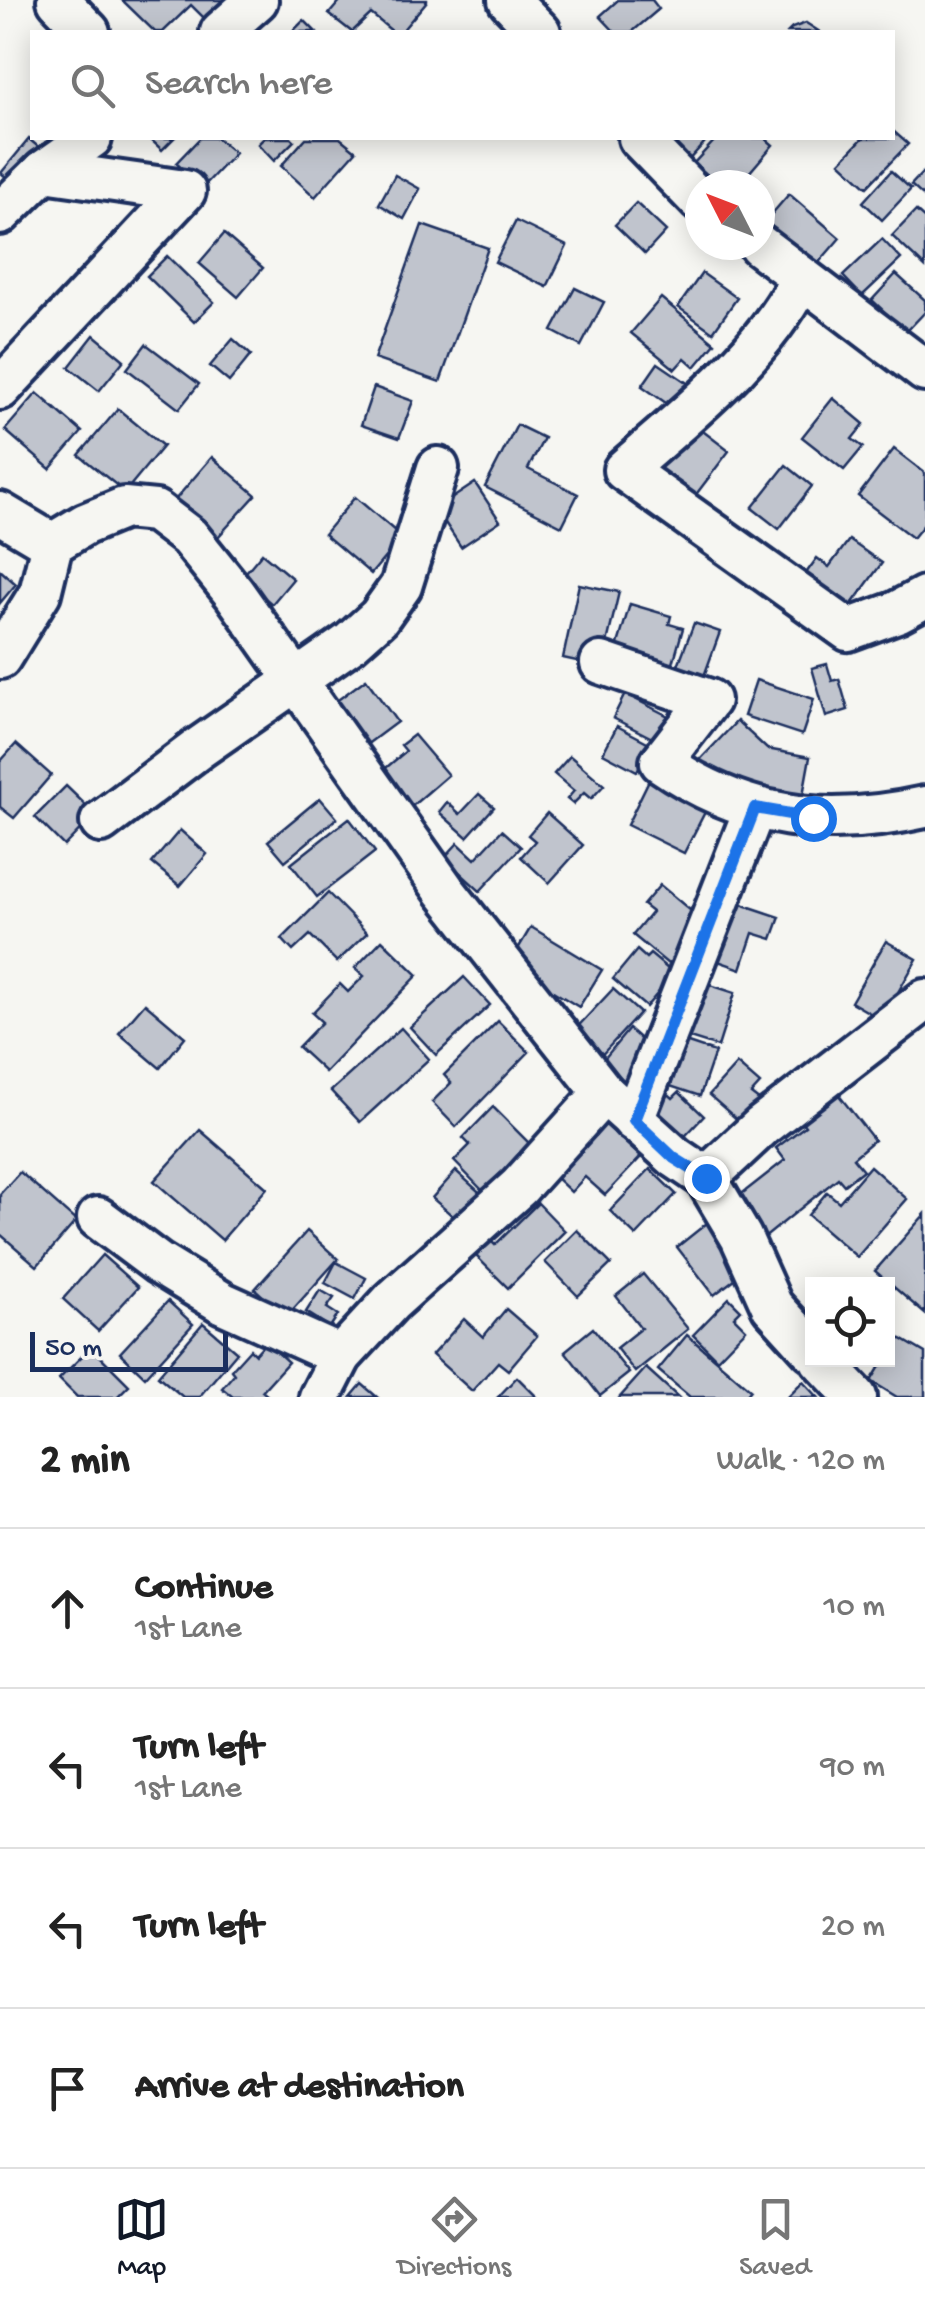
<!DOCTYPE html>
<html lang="en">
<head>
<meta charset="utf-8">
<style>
  body { margin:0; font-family:"Gochi Hand",sans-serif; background:#f2f2f2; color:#222 }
  .controls { position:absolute; right:30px; bottom:30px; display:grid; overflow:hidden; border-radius:0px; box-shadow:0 5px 25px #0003 }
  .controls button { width:90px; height:90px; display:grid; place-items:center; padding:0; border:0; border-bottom:2px solid #e0e0e0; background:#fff; color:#222; font:50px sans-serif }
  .compass { position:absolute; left:685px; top:170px; width:90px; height:90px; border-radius:50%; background:#fff; box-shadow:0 5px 25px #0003; rotate:312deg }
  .scale { position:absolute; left:30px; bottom:25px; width:198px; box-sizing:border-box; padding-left:10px; border:5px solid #1b2f5e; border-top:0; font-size:28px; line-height:35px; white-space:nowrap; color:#1b2f5e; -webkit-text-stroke:8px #f6f6f2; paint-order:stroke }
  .stop { position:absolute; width:30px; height:30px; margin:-22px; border:8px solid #1a73e8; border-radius:50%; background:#fff }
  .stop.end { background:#1a73e8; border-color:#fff; box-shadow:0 2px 10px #0008 }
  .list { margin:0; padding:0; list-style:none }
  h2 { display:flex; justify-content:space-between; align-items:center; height:130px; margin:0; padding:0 40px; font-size:42px }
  h2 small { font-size:32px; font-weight:400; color:#767676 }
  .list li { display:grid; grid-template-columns:65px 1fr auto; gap:30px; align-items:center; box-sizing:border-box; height:160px; padding:0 40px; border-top:2px solid #e0e0e0 }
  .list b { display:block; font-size:38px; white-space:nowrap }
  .list p { margin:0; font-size:32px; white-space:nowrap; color:#767676 }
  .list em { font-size:32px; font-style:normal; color:#767676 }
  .icon { flex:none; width:55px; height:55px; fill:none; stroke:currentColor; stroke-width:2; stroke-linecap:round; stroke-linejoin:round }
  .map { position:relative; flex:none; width:925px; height:1397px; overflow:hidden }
  .search { position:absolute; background:#fff; box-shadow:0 5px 25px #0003; left:30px; right:30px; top:30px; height:110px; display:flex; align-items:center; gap:25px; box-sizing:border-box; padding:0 35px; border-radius:0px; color:#767676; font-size:38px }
  .sheet { height:770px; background:#fff }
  nav { display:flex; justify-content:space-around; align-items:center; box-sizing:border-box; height:140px; border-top:2px solid #e0e0e0; background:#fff; font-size:28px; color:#767676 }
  nav a { display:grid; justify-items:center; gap:5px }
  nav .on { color:#111827 }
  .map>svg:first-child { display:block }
  .building { fill:#c0c4cd; stroke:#1b2f5e; stroke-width:2.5 }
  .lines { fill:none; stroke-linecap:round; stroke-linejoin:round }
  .minor-casing { stroke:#1b2f5e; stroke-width:48 }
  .minor { stroke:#f6f6f2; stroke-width:40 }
  .route { stroke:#1a73e8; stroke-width:12 }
</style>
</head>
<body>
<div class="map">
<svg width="925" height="1397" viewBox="0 0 925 1397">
  <rect width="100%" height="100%" fill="#f6f6f2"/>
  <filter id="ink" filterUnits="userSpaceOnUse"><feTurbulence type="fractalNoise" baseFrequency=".01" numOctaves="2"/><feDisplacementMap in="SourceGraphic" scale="20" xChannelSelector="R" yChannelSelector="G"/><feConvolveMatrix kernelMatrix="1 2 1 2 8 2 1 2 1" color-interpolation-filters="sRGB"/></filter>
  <g filter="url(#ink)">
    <g class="building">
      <path d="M122,0H225L206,20L191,5L163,32H155Z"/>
      <path d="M341,0H427V1L401,32H393L371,14L352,32L329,14Z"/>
      <path d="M618,0H652L659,9L632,32H615L600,16Z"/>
      <path d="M304,20L316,32H292Z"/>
      <path d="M806,23L820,32H788L792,28Z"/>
      <path d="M892,130L908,144L867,187L840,162L863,138H892Z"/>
      <path d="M149,138H174L162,150Z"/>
      <path d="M200,138H217L235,153L203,187L176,163Z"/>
      <path d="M264,138H291L294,141L274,161L258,144Z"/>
      <path d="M306,138H340L356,151L315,197L281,166Z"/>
      <path d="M663,138H702L706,141L685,164Z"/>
      <path d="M717,138H765L773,145L749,173L756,180L751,185H719L694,163Z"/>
      <path d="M29,139L49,156L21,189L1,173Z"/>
      <path d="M925,170V198L911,185Z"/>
      <path d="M891,171L911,189L882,220L863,202Z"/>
      <path d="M395,175L420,189L404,219L379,204Z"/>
      <path d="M789,194L840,238L815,267L764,223Z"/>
      <path d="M636,203L666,231L645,254L615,225Z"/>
      <path d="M916,211L925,219V267L892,236Z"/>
      <path d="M516,221L567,246L547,287L495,262Z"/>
      <path d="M422,225L488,248L440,382L374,359Z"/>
      <path d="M224,234L263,268L238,297L199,263Z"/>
      <path d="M882,239L901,259L862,296L843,276Z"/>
      <path d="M167,256L214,302L194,322L147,276Z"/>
      <path d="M702,273L737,298L713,332L678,307Z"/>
      <path d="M896,274L925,300V312L906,332L872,300Z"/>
      <path d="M575,288L604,302L581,346L552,331Z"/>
      <path d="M661,298L715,343L695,367L685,358L675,369L631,333Z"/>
      <path d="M94,335L124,360L99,391L69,367Z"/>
      <path d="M233,339L251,355L229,382L210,366Z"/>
      <path d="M146,344L199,384L179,409L127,369Z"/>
      <path d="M658,363L689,384L673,408L642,386Z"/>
      <path d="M374,387L413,401L399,438L361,425Z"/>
      <path d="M37,393L82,432L50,469L5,430Z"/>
      <path d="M833,398L864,424L852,439L863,447L844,470L802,437Z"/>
      <path d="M118,409L163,446L125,492L79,455Z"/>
      <path d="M691,422L729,451L691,501L653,473Z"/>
      <path d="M517,425L544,438L528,469L578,494L562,526L485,487Z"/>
      <path d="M894,449L925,473V523L913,538L858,496Z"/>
      <path d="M212,457L256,495L217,538L174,501Z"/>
      <path d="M786,465L812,486L779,529L752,508Z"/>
      <path d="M475,483L500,521L461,547L436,509Z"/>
      <path d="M355,497L402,537L371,574L324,534Z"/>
      <path d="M849,540L882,563L841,619L796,587L817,558L829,567Z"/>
      <path d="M262,553L293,579L272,604L241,578Z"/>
      <path d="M0,570L16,584L0,603Z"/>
      <path d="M579,584L619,592L605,651L590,664L563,658Z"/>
      <path d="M630,604L671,616L669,624L683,628L672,667L616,651Z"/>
      <path d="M694,623L720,632L699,690L672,681Z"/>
      <path d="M827,664L832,681L839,679L848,710L826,717L812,668Z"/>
      <path d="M366,679L397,722L354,754L323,711Z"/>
      <path d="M756,680L814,699L802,735L744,716Z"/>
      <path d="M625,694L680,722L668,746L613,718Z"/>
      <path d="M737,721L767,749L810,757L801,806L696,764Z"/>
      <path d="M617,726L651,744L637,771L603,753Z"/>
      <path d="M414,735L448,775L404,813L381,772L406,751L401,745Z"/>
      <path d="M16,744L51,775L14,818L0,807V762Z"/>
      <path d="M570,756L604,785L591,799L584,793L573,804L567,799L574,791L554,774Z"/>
      <path d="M649,780L707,808L684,853L627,825Z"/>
      <path d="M66,786L95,814L64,846L35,817Z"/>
      <path d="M479,794L494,807L467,837L439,812L447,802L460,814Z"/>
      <path d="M320,798L337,818L285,861L268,841Z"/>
      <path d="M547,813L583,845L549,883L521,857L535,841L528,835Z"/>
      <path d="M349,818L375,852L317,897L291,864Z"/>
      <path d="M180,830L207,854L180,886L152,863Z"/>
      <path d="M502,830L521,847L480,891L444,858L458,843L475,859Z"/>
      <path d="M660,885L709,926L674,969L633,935L652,912L643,905Z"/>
      <path d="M328,893L367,933L337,962L310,935L293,951L282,939Z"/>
      <path d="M735,902L780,917L772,939L753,933L741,969L715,960Z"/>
      <path d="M531,927L602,970L579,1007L509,964Z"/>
      <path d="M382,940L418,975L325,1072L298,1047L322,1022L312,1013L340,984L348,992L364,976L355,968Z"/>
      <path d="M886,941L917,959L882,1020L851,1002Z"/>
      <path d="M637,950L646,958L650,954L674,974L646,1007L613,979Z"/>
      <path d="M464,977L490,1005L436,1055L410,1027Z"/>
      <path d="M701,982L735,993L718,1047L683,1036Z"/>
      <path d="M613,989L640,1013L597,1060L570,1035Z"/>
      <path d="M145,1003L185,1037L160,1068L119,1033Z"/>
      <path d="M498,1021L529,1052L456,1127L432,1102L451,1083L444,1075Z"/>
      <path d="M401,1028L429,1059L360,1122L331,1091Z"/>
      <path d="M629,1029L654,1051L620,1092L594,1071Z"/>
      <path d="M682,1041L715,1052L700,1096L667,1085Z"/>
      <path d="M737,1064L760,1084L751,1094L760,1101L741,1123L709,1095Z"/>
      <path d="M831,1085L874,1140L853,1158L863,1170L844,1185L838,1178L763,1239L749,1222L755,1217L739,1196L785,1160L776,1148L805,1126L796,1114Z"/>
      <path d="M663,1089L673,1098L679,1092L704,1116L671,1151L642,1112Z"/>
      <path d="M493,1107L530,1144L483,1191L454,1161L470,1145L463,1138Z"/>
      <path d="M604,1123L641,1157L605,1195L585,1177L571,1192L554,1176Z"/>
      <path d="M200,1130L267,1188L222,1240L154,1181Z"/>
      <path d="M870,1166L907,1199L857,1257L808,1215L827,1192L839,1202Z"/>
      <path d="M650,1169L676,1194L636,1236L610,1211Z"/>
      <path d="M456,1171L487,1199L463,1225L432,1198Z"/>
      <path d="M20,1172L76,1221L37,1266L0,1234V1194Z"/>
      <path d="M538,1203L565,1231L508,1288L474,1254L489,1239L495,1245Z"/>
      <path d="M925,1214V1314L875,1271Z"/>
      <path d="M707,1223L744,1272L714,1295L677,1247Z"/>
      <path d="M577,1230L611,1264L578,1296L545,1262Z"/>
      <path d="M307,1231L338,1259L286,1317L255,1289Z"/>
      <path d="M102,1255L138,1287L98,1331L63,1299Z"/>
      <path d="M336,1262L366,1278L355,1299L325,1283Z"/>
      <path d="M643,1274L688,1329L635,1372L616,1348L641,1328L616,1296Z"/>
      <path d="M320,1290L334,1298L327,1308L338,1315L330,1327L306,1312Z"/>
      <path d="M729,1298L741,1310L734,1317L746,1329L717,1359L693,1335Z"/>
      <path d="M168,1301L193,1324L145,1377L120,1353Z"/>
      <path d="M506,1309L537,1336L508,1370L498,1362L472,1391L432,1355L464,1319L483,1337Z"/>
      <path d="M203,1323L237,1352L199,1397H183L158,1376Z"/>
      <path d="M593,1328L629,1373L600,1396L565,1351Z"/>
      <path d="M687,1335L751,1390L745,1397H690L658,1370Z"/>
      <path d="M898,1337L925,1353V1397H897L871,1381L884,1360H888Z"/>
      <path d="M266,1342L288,1362L262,1391L269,1397H233L222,1388L234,1374L231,1370L250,1349L255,1354Z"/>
      <path d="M91,1347L129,1385L117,1397H77L59,1379Z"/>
      <path d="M646,1368L678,1397H620Z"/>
      <path d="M517,1377L537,1397H498Z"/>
      <path d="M803,1381L818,1397H787Z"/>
      <path d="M362,1384L377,1397H351Z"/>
    </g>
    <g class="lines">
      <g class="minor-casing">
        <g id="minor">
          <path d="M58,0L89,32"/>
          <path d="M509,0L540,32"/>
          <path d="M221,32L257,0"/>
          <path d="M639,138L700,201"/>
          <path d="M0,214L44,171L91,138"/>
          <path d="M759,245L925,371"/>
          <path d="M799,283C758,360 688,413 624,470L848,630L897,612L925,597"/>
          <path d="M0,389L185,191L44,171"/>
          <path d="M0,513L52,544"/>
          <path d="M0,658L40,593L52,544L85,524L124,508L155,511L189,537L234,593L445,891L604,1093"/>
          <path d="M601,663L709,700L661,762C745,820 827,829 925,807"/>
          <path d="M101,822L199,748L350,643L379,617L401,586L438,468"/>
          <path d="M633,1120L755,808"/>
          <path d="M706,1178L762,1126L925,1000"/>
          <path d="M98,1218L158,1263L223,1303L341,1356"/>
          <path d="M821,1360L856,1397"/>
          <path d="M320,1397L341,1356L392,1301L519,1187L604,1093L675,1157L706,1178L741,1237L772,1306L812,1350"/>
        </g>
      </g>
      <use href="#minor" class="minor"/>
    </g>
  </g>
  <g class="lines" filter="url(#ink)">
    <path class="route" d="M706,1178L674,1158L634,1120L755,808L813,818"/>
  </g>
</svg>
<div class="controls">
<button><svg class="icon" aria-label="locate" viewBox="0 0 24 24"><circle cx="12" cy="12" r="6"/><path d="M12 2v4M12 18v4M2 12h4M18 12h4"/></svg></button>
</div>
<svg class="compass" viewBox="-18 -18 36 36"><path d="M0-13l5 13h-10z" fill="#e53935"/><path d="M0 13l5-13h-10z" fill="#767676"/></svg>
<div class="scale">50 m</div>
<div class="stop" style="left:813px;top:818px"></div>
<div class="stop end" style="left:706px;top:1178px"></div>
<div class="search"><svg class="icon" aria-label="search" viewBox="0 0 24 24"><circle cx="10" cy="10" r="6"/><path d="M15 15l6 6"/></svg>Search here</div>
</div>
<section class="sheet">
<h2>2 min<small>Walk · 120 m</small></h2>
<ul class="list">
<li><svg class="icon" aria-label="ahead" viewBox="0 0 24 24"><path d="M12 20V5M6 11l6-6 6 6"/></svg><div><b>Continue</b><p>1st Lane</p></div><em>10 m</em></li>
<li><svg class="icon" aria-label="left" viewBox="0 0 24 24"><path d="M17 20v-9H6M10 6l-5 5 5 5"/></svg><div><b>Turn left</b><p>1st Lane</p></div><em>90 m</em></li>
<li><svg class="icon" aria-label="left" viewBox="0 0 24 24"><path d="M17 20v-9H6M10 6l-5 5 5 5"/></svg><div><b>Turn left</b></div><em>20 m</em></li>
<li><svg class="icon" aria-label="arrive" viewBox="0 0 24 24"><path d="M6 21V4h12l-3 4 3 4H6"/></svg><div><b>Arrive at destination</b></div></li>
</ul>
</section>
<nav>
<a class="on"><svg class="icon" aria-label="map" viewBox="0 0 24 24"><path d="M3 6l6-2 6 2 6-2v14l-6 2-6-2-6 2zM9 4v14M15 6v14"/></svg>Map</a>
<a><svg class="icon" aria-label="directions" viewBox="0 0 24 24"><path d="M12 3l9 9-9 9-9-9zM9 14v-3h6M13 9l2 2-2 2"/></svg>Directions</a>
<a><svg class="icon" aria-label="saved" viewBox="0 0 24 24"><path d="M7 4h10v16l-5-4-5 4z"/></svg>Saved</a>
</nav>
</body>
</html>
